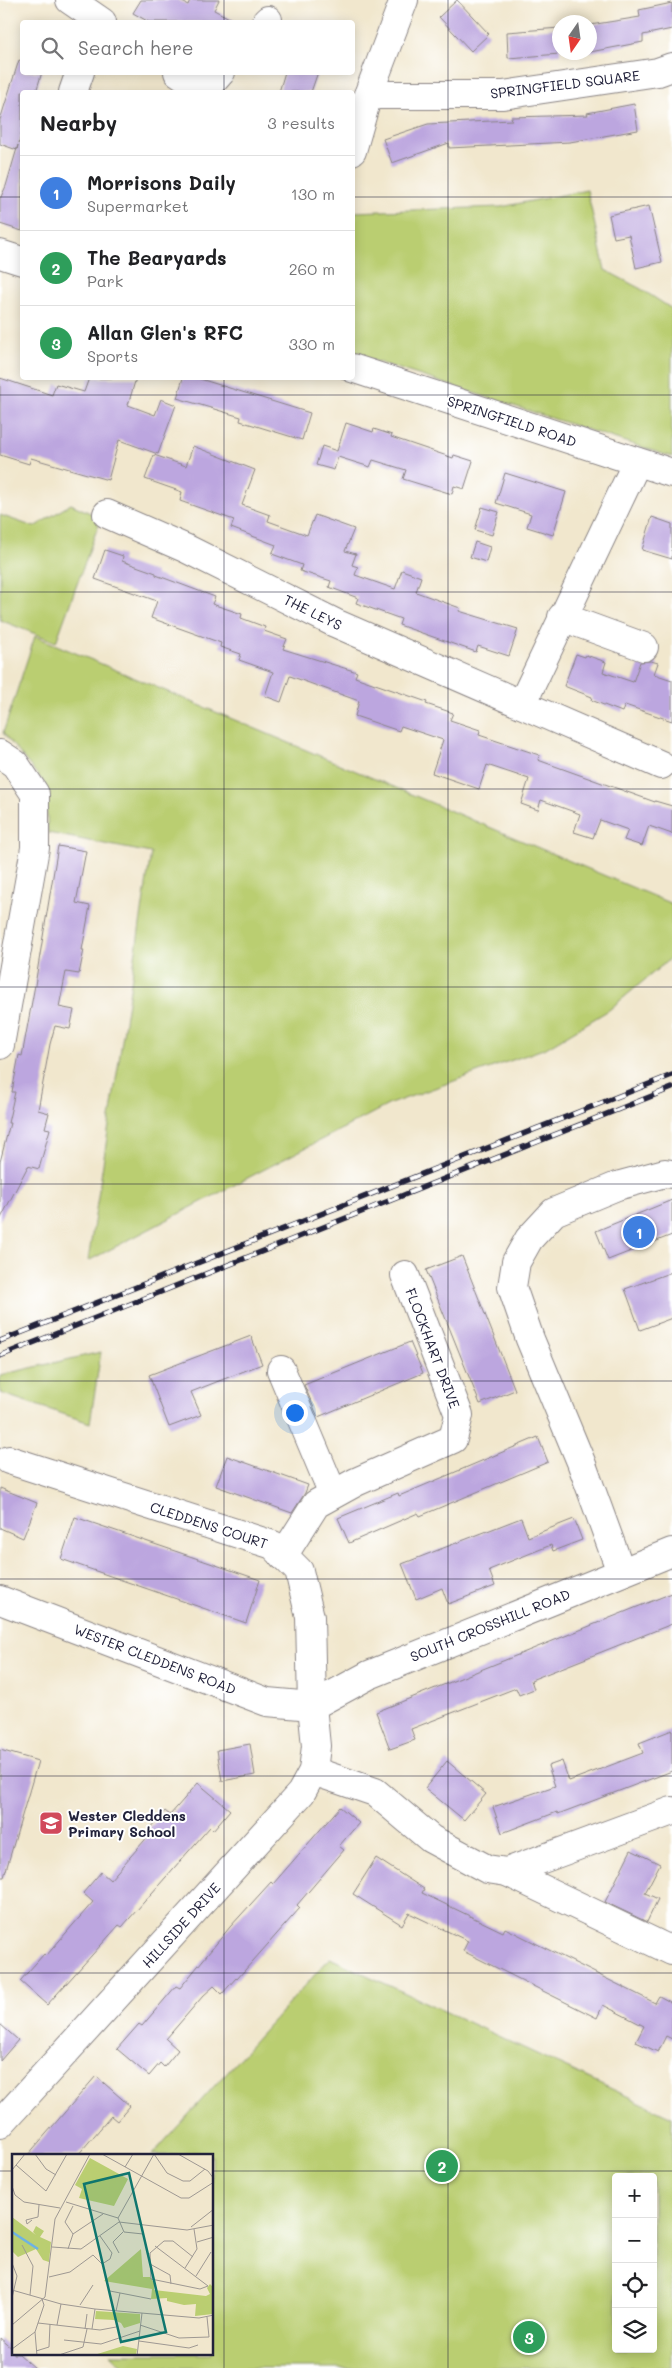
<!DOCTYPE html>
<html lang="en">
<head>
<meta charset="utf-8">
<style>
  body { margin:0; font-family:Mali,sans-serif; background:#f2f2f2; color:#202124 }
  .controls { position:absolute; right:15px; bottom:15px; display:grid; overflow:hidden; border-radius:5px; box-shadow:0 2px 12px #0003 }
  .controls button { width:45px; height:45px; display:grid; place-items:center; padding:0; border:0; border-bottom:1px solid #e0e0e0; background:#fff; color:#202124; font:25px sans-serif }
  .compass { position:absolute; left:552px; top:15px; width:45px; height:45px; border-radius:50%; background:#fff; box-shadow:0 2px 12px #0003; rotate:193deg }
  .you { position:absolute; left:294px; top:1412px; width:18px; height:18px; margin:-12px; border:4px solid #fff; border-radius:50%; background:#1a73e8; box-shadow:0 0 0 8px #1a73e833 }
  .badge { display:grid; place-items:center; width:32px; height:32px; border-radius:50%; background:#d1495b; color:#fff; font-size:16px; font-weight:700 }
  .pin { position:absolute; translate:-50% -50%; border:2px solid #fff; box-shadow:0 1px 5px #0006 }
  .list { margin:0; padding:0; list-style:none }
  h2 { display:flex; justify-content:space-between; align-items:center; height:65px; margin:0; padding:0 20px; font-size:21px }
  h2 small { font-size:16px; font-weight:400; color:#757577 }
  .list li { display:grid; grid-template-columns:32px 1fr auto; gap:15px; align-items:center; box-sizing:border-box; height:75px; padding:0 20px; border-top:1px solid #e0e0e0 }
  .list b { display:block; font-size:19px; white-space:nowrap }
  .list p { margin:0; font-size:16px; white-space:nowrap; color:#757577 }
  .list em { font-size:16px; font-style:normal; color:#757577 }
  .icon { flex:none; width:28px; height:28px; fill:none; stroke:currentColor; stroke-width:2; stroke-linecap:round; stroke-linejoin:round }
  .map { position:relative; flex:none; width:672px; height:2368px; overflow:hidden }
  .search { position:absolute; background:#fff; box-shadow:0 2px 12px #0003; left:20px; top:20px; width:335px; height:55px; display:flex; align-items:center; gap:12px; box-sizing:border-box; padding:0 18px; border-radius:5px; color:#757577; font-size:19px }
  .panel { position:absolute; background:#fff; box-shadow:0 2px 12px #0003; left:20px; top:90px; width:335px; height:290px; border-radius:5px }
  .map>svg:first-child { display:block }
  .green { fill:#bace71; stroke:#6e7856; fill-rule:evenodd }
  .building { fill:#bca6df }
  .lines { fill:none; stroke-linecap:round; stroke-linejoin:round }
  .minor-casing { stroke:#8a8484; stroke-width:30 }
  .minor { stroke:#fff; stroke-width:28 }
  .rail-casing { stroke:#22223b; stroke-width:5.5 }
  .rail { stroke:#fff; stroke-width:4; stroke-dasharray:11; stroke-linecap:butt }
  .grid { fill:none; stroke:#22223b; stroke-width:1; stroke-opacity:0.55 }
  .labels { text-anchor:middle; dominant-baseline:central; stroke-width:4; stroke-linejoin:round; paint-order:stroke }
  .street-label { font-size:14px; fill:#22223b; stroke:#fff }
  .poi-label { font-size:14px; font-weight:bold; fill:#22223b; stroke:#fff; text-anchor:start }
  .inset-river { fill:none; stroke:#6db2e3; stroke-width:2.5 }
  .inset-road { fill:none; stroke:#9e9893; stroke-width:1 }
  .view { fill:#0f766e; fill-opacity:0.15; stroke:#0f766e; stroke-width:2.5 }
  .inset-edge { fill:none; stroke:#22223b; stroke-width:2.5 }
</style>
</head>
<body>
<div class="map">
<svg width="672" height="2368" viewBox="0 0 672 2368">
  <rect width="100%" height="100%" fill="#fff"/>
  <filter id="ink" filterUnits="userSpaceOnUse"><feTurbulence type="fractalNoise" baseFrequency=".02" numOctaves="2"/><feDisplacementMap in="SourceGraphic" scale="10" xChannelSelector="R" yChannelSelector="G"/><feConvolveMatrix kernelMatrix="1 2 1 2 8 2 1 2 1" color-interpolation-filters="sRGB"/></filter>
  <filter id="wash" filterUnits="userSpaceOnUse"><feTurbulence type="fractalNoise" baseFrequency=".0096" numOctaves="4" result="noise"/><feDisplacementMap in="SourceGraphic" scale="20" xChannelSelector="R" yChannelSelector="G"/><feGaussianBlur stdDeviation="1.12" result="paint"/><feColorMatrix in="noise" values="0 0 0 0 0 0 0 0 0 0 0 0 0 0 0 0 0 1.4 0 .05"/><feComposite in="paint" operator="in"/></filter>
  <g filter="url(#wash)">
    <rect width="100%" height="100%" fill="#f1e7cd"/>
    <g class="green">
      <path d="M587,190L605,270L641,289L672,309V457L353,354L352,212L501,207Z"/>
      <path d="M71,504L101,518L56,642L0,620V515L34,527Z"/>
      <path d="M35,636L672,904V957L609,1010L546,1048L390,1104L88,1261L151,853L48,833L45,784L3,733Z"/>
      <path d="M101,1352L90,1423L0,1393V1375Z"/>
      <path d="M330,1958L672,2117V2368H125L110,2354H212V2156L152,2155ZM616,2177H653V2349H616Z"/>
    </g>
    <g id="blocks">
      <g class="building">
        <path d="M141,0H178L188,5L190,0H219L214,10L237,22H149L133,13Z"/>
        <path d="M457,0L489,34L471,51L439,17Z"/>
        <path d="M672,3V29L643,35V42L590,52V25L640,17L639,10Z"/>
        <path d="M560,28V54L508,58L507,32Z"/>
        <path d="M19,60L22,61V72H42L36,92H22V131L19,143L22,144V231L0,224V199L6,186L18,145L17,150L0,144V120Z"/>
        <path d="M285,72H318L311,92H279Z"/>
        <path d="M634,104L638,130L570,142L449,148V143L392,163L383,139L428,124L512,120L511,117L588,115L587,113Z"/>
        <path d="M649,206L662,262L636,268L629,235L614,238L609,215Z"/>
        <path d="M0,378L52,395L56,384L84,392L89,378H136L128,405L155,415L161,399L176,405L158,454L119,440L108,480L31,458L29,464L0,455Z"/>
        <path d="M183,378H197L310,413L302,440L240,421L241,417L177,398Z"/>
        <path d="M346,423L373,432L374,429L392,435L391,437L453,458L454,455L473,461L464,489L454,486L452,494L403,479L406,470L373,460L370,467L338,457L334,470L316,465L322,446L337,451Z"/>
        <path d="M193,446L255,470L242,505L270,515L268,521L307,535L315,515L354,529L345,551L356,554L352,565L358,567L355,575L395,589L402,570L421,577L416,592L460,608L459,611L518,629L509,656L478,646L476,652L399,625L401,619L356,603L358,598L329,587L331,581L300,571L302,565L272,554L276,545L231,528L234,520L180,501L182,492L145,479L154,455L186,466Z"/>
        <path d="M505,473L566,492L553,535L527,527L531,514L496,503Z"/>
        <path d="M482,507L499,512L492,535L475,530Z"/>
        <path d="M652,517L672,524V559L642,550Z"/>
        <path d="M475,542L490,547L486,562L470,557Z"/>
        <path d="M105,550L123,556L122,561L156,573V575L215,597L212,604L242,614L241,618L265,627L264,631L287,639L283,649L357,672L355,677L427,702L426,704L453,713L450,720L480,730L479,735L539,755L538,760L655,802V801L672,806V834L649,826L642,846L624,840L628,830L600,820L593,838L574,832L580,814L541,800L538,810L521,804L529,779L487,765L479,789L432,773L443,740L401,726L399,731L355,716L359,701L290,676L281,702L265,696L273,672L239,660L241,654L220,647L221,643L151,618L157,601L95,579Z"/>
        <path d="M576,654L585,657L586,655L606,662L603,672L633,682L640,662L651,661L658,663L654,674L672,680V721L625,705L622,712L591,700L592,697L564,686Z"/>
        <path d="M58,846L86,851L76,903L90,906L82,950H84L79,974L66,972L59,1007L74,1010L70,1029L55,1026L50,1044L38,1110L49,1113L45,1128L50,1129L39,1169L28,1166L0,1220V1162L10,1123H8L15,1092H12L19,1055L22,1056L35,985Z"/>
        <path d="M672,1200V1235L608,1260L596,1231Z"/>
        <path d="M462,1256L515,1390L480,1404L426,1270Z"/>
        <path d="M672,1272V1318L640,1330L625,1289Z"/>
        <path d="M251,1336L262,1364L191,1392L201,1415L169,1427L149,1375Z"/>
        <path d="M410,1342L423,1373L318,1417L304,1385Z"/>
        <path d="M538,1437L548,1462L420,1516L418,1513L349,1543L338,1518L398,1493L399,1496Z"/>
        <path d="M227,1456L308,1485L305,1493L292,1513L216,1486Z"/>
        <path d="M0,1488L37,1503L23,1538L0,1528Z"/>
        <path d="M75,1517L260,1580L246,1623L61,1559Z"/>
        <path d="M521,1518L528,1537L574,1519L582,1540L553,1551L551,1545L489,1570L495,1586L448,1604L442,1588L416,1599L402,1564Z"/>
        <path d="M672,1593V1624L531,1680L534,1689L519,1695L516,1688L411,1729L415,1740L390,1749L376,1712Z"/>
        <path d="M672,1730V1771L558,1814L557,1812L502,1833L493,1807L555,1786L548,1766L562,1761L569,1781L643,1753L639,1743Z"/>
        <path d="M250,1744L255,1775L222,1781L217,1750Z"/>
        <path d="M0,1750L38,1761L4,1877H0Z"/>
        <path d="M447,1761L486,1794L464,1820L425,1788Z"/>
        <path d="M198,1783L230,1810L213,1830L210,1827L122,1927L119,1925L47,2005L20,1981L44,1954L46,1956L93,1902L83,1893L101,1872L110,1880L151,1833L148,1830L165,1811L170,1815Z"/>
        <path d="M340,1807L359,1823L339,1846L344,1850L297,1905L300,1908L237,1979L236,1978L222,1994L214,1986L203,1996L166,2039L178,2050L164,2067L160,2063L149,2076L117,2049L139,2024L142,2026L176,1986L180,1988L230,1927L271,1882L273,1884Z"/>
        <path d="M631,1850L660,1864L645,1893L658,1899L647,1922L605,1902Z"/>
        <path d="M376,1858L424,1889L422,1893L503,1932L505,1928L655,2003L659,1996L672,2003V2039L666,2036L658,2052L636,2042L644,2026L603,2005L597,2018L463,1951L468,1941L409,1913L402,1925L353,1894Z"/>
        <path d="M0,2024L18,2040L0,2061Z"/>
        <path d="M96,2076L130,2106L117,2121L111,2116L77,2156H27Z"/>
        <path d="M0,2338L14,2350V2354H19L35,2368H0Z"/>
      </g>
    </g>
  </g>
  <g filter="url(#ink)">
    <use href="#blocks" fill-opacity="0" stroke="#8a8484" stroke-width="1"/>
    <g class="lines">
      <g class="minor-casing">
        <g id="minor">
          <path d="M70,0L102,22"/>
          <path d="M266,22L268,20"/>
          <path d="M178,72L208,92"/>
          <path d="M205,90L221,72"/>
          <path d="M73,92L80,72"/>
          <path d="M368,95H503L658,72L672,67"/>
          <path d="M352,151L368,95L404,0"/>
          <path d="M0,254L22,261"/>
          <path d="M352,368L672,473"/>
          <path d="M107,514L187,549L335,623L661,765"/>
          <path d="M562,617L644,647"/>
          <path d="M522,704L637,462"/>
          <path d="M0,754L15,764L35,794V848L0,1045"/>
          <path d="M281,1370L333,1494"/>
          <path d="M283,1556L316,1504L356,1482L453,1439L459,1415L405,1275"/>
          <path d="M621,1572L581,1462L530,1339L512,1287L516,1262L529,1239L554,1212L617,1186L665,1173L672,1174"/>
          <path d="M0,1600L267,1702L312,1706"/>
          <path d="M312,1706L369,1675L672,1552"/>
          <path d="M313,1771L375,1792L431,1839L487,1869L507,1872L672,1951"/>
          <path d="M507,1872L672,1811"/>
          <path d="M0,2124L301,1793L313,1771L316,1746L312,1706L310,1617L299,1571L273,1545L9,1460"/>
        </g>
      </g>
      <use href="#minor" class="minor"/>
      <g class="rail-casing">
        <g id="rail">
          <path d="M0,1341L672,1075"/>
          <path d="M0,1356L672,1088"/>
        </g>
      </g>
      <use href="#rail" class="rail"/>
    </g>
  </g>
  <path class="grid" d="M224,0V22M448,0V2368M224,72V92M0,197H22M352,197H672M224,378V2368M0,395H672M0,592H672M0,789H672M0,987H672M0,1184H672M0,1381H672M0,1579H672M0,1776H672M0,1973H672M0,2171H14M212,2171H672"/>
  <defs>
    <g id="school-square" transform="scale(1.25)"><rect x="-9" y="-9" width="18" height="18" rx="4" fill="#d1495b" stroke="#fff"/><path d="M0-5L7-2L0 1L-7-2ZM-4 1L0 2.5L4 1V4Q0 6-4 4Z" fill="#fff"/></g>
  </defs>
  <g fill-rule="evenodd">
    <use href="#school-square" x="51" y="1823"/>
  </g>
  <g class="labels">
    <g class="street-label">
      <text transform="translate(565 84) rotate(-7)">SPRINGFIELD SQUARE</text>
      <text transform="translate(512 421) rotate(18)">SPRINGFIELD ROAD</text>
      <text transform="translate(313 612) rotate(26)">THE LEYS</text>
      <text transform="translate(433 1348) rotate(69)">FLOCKHART DRIVE</text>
      <text transform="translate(209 1525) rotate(18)">CLEDDENS COURT</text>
      <text transform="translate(490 1625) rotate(-22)">SOUTH CROSSHILL ROAD</text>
      <text transform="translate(155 1659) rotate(21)">WESTER CLEDDENS ROAD</text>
      <text transform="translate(181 1925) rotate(-48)">HILLSIDE DRIVE</text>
    </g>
    <g class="poi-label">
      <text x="68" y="1815">Wester Cleddens<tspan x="68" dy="16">Primary School</tspan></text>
    </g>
  </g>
  <g transform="translate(12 2154)">
    <rect width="201" height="201" fill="#f1e7cd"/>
    <path d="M78,4L116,25L102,52L67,44L70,35L63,31ZM0,63L24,81L21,78L24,72L32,77L28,83L39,88L37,108L31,106L24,95L6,103L0,97ZM129,95L131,123H138L142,129V136L194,142L198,140L195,134L198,130L201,133V160L183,162L184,150L172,151L155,147V144L139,145L140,135L92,127ZM84,157L128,160V169L112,174L109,169L102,166L83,165ZM111,192L125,195L124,201L79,202Z" fill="#bace71"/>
    <path class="inset-river" d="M0,78L26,95"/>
    <path class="inset-road" d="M23,0L34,15L44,21M90,0L169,44H177L202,28M142,0L155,19L171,27H178L193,15M166,0L196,17L202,25M4,11L34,37L55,0M113,13L121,0M0,16L13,0M0,32L3,41L12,48L48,54M54,48L106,64M61,52L53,68L61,80M20,66L15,70L14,66L26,63L27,51M107,68L175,76L202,71M179,73L202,55M131,80L112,78L106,64L142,0M185,88L202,83M10,91L21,112L18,141M143,92L196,132M40,93L69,95L107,68M56,95L61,80L91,60M107,99L101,88L111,78M181,103L161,87H152L138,99L139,125L188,135L196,132M0,109L5,122L0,144M138,110L158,121L159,130M173,114L185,95L182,75M184,122L199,98M37,123L58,118L81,101L90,110L98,105L100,99L88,82M0,136L49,150L83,155L187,164L202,161M98,137L139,145M68,151L81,131M104,157L108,139M26,169L88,176L104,173M0,171L33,143L43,65L78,0M45,171L49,150M128,171L167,184L197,183L195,163M73,175L75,160M80,175L83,155M52,186L89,190L128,177M127,187L177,194L186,191M0,195L23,178M24,197L37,193L38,170M47,201L71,193L75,175M25,202L23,178L32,151L30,145M125,202L130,159"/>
    <path class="view" d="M117,19L154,178L109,188L72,30Z"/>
    <rect width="201" height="201" class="inset-edge"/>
  </g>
</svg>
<div class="controls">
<button>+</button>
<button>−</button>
<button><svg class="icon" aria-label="locate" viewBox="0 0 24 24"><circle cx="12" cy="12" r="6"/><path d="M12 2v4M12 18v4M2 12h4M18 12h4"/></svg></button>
<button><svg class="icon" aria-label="layers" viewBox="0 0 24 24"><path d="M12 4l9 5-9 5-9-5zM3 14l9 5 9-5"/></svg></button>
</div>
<svg class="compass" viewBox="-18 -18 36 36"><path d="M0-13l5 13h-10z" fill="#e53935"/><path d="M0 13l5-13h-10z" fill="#757577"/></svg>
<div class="you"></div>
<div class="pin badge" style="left:639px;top:1232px;background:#3f7fe0">1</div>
<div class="pin badge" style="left:442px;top:2166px;background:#2e9e5b">2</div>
<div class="pin badge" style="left:529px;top:2337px;background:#2e9e5b">3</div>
<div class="search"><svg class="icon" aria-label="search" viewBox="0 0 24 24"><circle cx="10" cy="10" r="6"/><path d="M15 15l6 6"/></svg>Search here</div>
<section class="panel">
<h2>Nearby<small>3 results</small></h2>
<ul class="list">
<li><span class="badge" style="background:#3f7fe0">1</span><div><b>Morrisons Daily</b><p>Supermarket</p></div><em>130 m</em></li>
<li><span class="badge" style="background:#2e9e5b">2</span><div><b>The Bearyards</b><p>Park</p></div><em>260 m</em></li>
<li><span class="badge" style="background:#2e9e5b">3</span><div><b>Allan Glen's RFC</b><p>Sports</p></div><em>330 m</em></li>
</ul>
</section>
</div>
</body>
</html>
